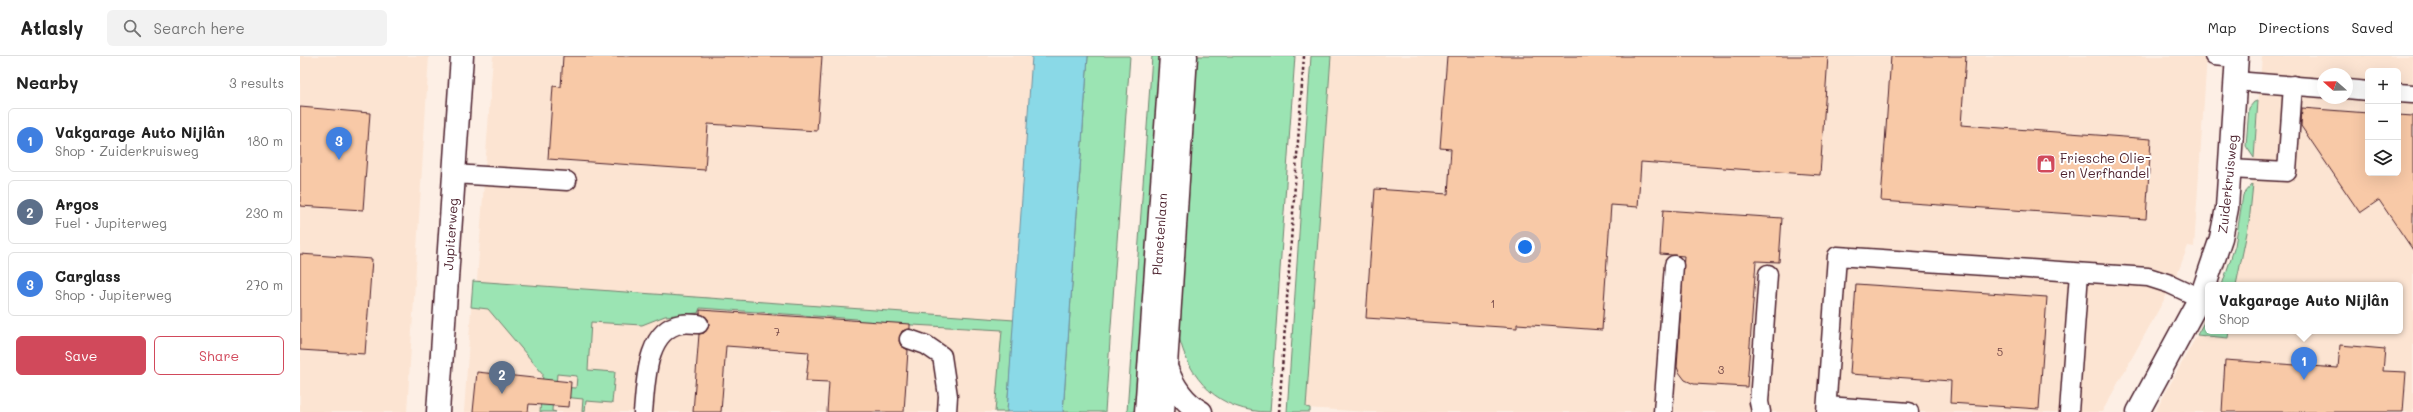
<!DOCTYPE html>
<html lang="en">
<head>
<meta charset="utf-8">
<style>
  body { margin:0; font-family:Mali,sans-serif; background:#f2f2f2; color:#222 }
  .controls { position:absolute; right:12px; top:12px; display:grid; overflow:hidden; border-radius:6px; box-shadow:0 4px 16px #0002 }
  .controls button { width:36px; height:36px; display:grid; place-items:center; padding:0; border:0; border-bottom:1px solid #e0e0e0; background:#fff; color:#222; font:20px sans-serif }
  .compass { position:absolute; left:2017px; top:12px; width:36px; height:36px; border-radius:50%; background:#fff; box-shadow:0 4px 16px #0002; rotate:290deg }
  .you { position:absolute; left:1225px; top:191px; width:14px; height:14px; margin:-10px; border:3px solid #fff; border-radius:50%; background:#1a73e8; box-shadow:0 0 0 6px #1a73e833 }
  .badge { display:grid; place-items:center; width:26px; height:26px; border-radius:50%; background:#d1495b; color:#fff; font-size:13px; font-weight:700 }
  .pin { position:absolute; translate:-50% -33px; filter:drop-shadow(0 1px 2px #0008) }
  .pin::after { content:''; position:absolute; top:21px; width:14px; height:12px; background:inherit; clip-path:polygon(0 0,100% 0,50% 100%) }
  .popup { position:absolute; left:1905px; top:226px; width:198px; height:52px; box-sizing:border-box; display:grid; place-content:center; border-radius:6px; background:#fff; filter:drop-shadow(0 1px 3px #0005); font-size:13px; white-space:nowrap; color:#767676 }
  .popup b { font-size:15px; color:#222 }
  .popup::after { content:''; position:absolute; left:50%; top:100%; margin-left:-8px; border:8px solid transparent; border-top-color:#fff }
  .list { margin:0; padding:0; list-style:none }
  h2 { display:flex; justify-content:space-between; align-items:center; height:52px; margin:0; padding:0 16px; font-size:17px }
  h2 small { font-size:13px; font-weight:400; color:#767676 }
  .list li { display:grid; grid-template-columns:26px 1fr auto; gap:12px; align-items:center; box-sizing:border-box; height:64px; margin:0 8px 8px; padding:0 8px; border:1px solid #e0e0e0; border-radius:6px }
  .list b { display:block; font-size:15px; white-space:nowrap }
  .list p { margin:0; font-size:13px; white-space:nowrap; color:#767676 }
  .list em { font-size:13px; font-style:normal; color:#767676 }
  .actions { display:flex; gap:8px; padding:12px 16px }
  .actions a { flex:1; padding:9px 0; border:1px solid #d1495b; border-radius:6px; text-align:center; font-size:14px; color:#d1495b }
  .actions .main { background:#d1495b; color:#fff }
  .icon { flex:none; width:22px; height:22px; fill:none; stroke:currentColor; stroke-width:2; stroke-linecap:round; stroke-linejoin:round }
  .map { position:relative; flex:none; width:2113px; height:356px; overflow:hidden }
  header { display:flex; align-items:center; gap:24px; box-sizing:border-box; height:56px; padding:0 20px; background:#fff; border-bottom:1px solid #e0e0e0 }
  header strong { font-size:19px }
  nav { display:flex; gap:22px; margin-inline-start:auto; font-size:14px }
  .search { width:280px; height:36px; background:#f2f2f2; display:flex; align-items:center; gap:10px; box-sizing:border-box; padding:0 14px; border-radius:6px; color:#767676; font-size:15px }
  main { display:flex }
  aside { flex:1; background:#fff }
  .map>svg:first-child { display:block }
  .built { fill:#fce4d2; fill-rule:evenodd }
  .green { fill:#9be4b3; stroke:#72826f; fill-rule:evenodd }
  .water { fill:#8ad9e7; stroke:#708f9c }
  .building { fill:#f8c9a7; stroke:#4a1f2b }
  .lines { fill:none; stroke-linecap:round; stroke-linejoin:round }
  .lane-casing { stroke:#4a1f2b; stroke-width:21 }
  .street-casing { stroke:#4a1f2b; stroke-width:25 }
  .secondary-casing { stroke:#4a1f2b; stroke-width:25 }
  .path { stroke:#4a1f2b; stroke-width:2.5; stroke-dasharray:3 3; stroke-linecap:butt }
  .lane { stroke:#fff; stroke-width:18 }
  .street { stroke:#fff; stroke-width:22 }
  .secondary { stroke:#fff; stroke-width:22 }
  .labels { text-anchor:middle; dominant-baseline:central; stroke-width:4; stroke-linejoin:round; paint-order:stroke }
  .number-label { font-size:11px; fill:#764a4a }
  .poi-label { font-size:13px; fill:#4a1f2b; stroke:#fff; text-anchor:start }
  .street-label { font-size:13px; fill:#4a1f2b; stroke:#fff }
</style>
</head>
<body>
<header>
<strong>Atlasly</strong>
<div class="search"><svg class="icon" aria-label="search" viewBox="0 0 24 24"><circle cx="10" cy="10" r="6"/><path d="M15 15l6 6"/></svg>Search here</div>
<nav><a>Map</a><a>Directions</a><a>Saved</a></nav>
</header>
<main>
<aside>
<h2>Nearby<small>3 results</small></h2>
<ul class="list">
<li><span class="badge" style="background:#3f7fe0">1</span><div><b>Vakgarage Auto Nijlân</b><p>Shop · Zuiderkruisweg</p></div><em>180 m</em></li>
<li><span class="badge" style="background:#5c6f8a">2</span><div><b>Argos</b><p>Fuel · Jupiterweg</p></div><em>230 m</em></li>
<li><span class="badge" style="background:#3f7fe0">3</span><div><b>Carglass</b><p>Shop · Jupiterweg</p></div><em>270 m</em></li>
</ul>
<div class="actions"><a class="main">Save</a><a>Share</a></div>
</aside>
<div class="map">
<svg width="2113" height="356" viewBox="0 0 2113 356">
  <rect width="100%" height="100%" fill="#fdefe5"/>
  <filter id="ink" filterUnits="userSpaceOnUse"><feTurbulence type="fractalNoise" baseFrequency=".025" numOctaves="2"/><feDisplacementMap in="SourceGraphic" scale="8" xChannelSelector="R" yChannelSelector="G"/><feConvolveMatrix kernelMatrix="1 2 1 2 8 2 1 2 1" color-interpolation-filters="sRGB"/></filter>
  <g filter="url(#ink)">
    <g class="built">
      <path d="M0,0H129L107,356H0Z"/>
      <path d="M193,0H732L707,356H164L173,225H177Z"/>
      <path d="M1031,0H1907L1894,191L1888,190L1875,224L1802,356H1068L1006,352Z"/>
      <path d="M1962,0H2113V356H1855L1897,279L1928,282L1929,275H2100V229H1936L1949,167ZM2068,15H2098V117H2068ZM2023,18H2047V42H2023Z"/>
    </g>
    <g class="green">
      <path d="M788,0H830L805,356H763Z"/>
      <path d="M852,0H864L839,356H827Z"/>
      <path d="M895,0H995L970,356C919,356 888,324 878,276Z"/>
      <path d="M1011,0H1031L1006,351L1010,352V356H987Z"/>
      <path d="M1958,45L1954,102L1946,90L1949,52L1954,46Z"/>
      <path d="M1953,128L1949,167L1936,229H1922L1935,190L1943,139Z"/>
      <path d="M173,225L714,264L707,356H695L702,274L559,266L557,263L400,252L398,257L365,260L342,269L291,266L288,314L315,316L312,347L286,345L285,356H282L283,343L253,340L252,355L256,356H240L243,318L188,253L171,251ZM257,318L277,320L276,332L256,331Z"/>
      <path d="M1908,259V275H1929L1928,282L1897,279Z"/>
    </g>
    <path class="water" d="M732,0H788L763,356H707Z"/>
    <g class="building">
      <path d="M263,0H522L517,75L408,68L405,114L248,103L253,30L261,31Z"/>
      <path d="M1147,0H1528L1520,119L1341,106L1338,151L1311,149L1302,274L1217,268V272L1066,262L1075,133L1148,138L1151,93L1140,92Z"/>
      <path d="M1591,0H1666L1661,69L1851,83L1846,163L1581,145Z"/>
      <path d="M0,51L70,57L63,154L0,150Z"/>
      <path d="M2002,52L2068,57V117H2098V59L2113,60V194L2079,144L2060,157L2001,70Z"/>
      <path d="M1363,154L1482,162L1479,206L1456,205L1447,331L1394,328L1385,324L1379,316L1377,311L1384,200L1360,198Z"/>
      <path d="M0,198L72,203L65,298L0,294Z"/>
      <path d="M1556,228L1747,241L1739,353L1650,347L1651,325L1550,318Z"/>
      <path d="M400,254L610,268V273L602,275L599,285L601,290L608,294L604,356H527L529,326L506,325L509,296L426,290L421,356H393L399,278L404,277L409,269L408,263L400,258Z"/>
      <path d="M2040,289L2085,293L2083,315L2106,316L2103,356H1922L1925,304L2038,312Z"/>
      <path d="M177,316L271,326L269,351L229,348L228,356H173Z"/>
    </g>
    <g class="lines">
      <g class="lane-casing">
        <g id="lane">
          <path d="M1914,0L1937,2"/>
          <path d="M1935,25L2023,32"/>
          <path d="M2047,33L2068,35"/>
          <path d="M2098,37L2113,38"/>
          <path d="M1930,113L1987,116L1993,29"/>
          <path d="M153,118L267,125"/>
          <path d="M609,283L626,289L642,300L648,340L647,356"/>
          <path d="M1527,350L1609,356"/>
          <path d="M343,356C346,329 345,274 381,268C387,267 393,268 399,268"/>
          <path d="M1363,356L1374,209"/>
          <path d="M1461,356L1459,346L1468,218"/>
          <path d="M1526,356L1537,200L1848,221L1870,228L1900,242"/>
          <path d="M1769,356L1779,217"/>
        </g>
      </g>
      <g class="street-casing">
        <g id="street">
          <path d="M138,356L162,0"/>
          <path d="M1838,356L1902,238L1921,182L1927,152L1937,0"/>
        </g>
      </g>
      <g class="secondary-casing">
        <g id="secondary">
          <path d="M866,311C873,330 883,346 901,356"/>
          <path d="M846,356L871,0"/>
          <path d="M863,356L886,0"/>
        </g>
      </g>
      <path class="path" d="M979,356L1004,0"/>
      <use href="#lane" class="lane"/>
      <use href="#street" class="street"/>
      <use href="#secondary" class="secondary"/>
    </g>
  </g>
  <defs>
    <g id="shop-square" transform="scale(1)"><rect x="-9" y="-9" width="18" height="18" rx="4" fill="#d1495b" stroke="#fff"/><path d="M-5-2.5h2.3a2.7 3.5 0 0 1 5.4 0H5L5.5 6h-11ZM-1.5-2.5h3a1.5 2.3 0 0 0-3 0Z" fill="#fff"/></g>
  </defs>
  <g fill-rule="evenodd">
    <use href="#shop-square" x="1746" y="108"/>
  </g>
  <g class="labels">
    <g class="number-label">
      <text x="1193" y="247">1</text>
      <text x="477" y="275">7</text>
      <text x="1700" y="295">5</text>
      <text x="1421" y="313">3</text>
    </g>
    <g class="poi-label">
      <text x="1760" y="101">Friesche Olie-<tspan x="1760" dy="15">en Verfhandel</tspan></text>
    </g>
    <g class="street-label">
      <text transform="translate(1927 128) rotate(-84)">Zuiderkruisweg</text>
      <text transform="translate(150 178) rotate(-86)">Jupiterweg</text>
      <text transform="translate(859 178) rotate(-86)">Planetenlaan</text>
    </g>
  </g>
</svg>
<div class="controls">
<button>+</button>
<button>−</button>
<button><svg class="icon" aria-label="layers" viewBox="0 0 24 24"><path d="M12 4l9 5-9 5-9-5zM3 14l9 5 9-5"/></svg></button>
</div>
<svg class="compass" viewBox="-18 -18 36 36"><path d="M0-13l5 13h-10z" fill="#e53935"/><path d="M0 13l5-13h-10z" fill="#767676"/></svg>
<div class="you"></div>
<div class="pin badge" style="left:2004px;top:324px;background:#3f7fe0">1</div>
<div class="popup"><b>Vakgarage Auto Nijlân</b>Shop</div>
<div class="pin badge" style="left:202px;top:338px;background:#5c6f8a">2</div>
<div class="pin badge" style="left:39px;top:104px;background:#3f7fe0">3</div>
</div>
</main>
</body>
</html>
